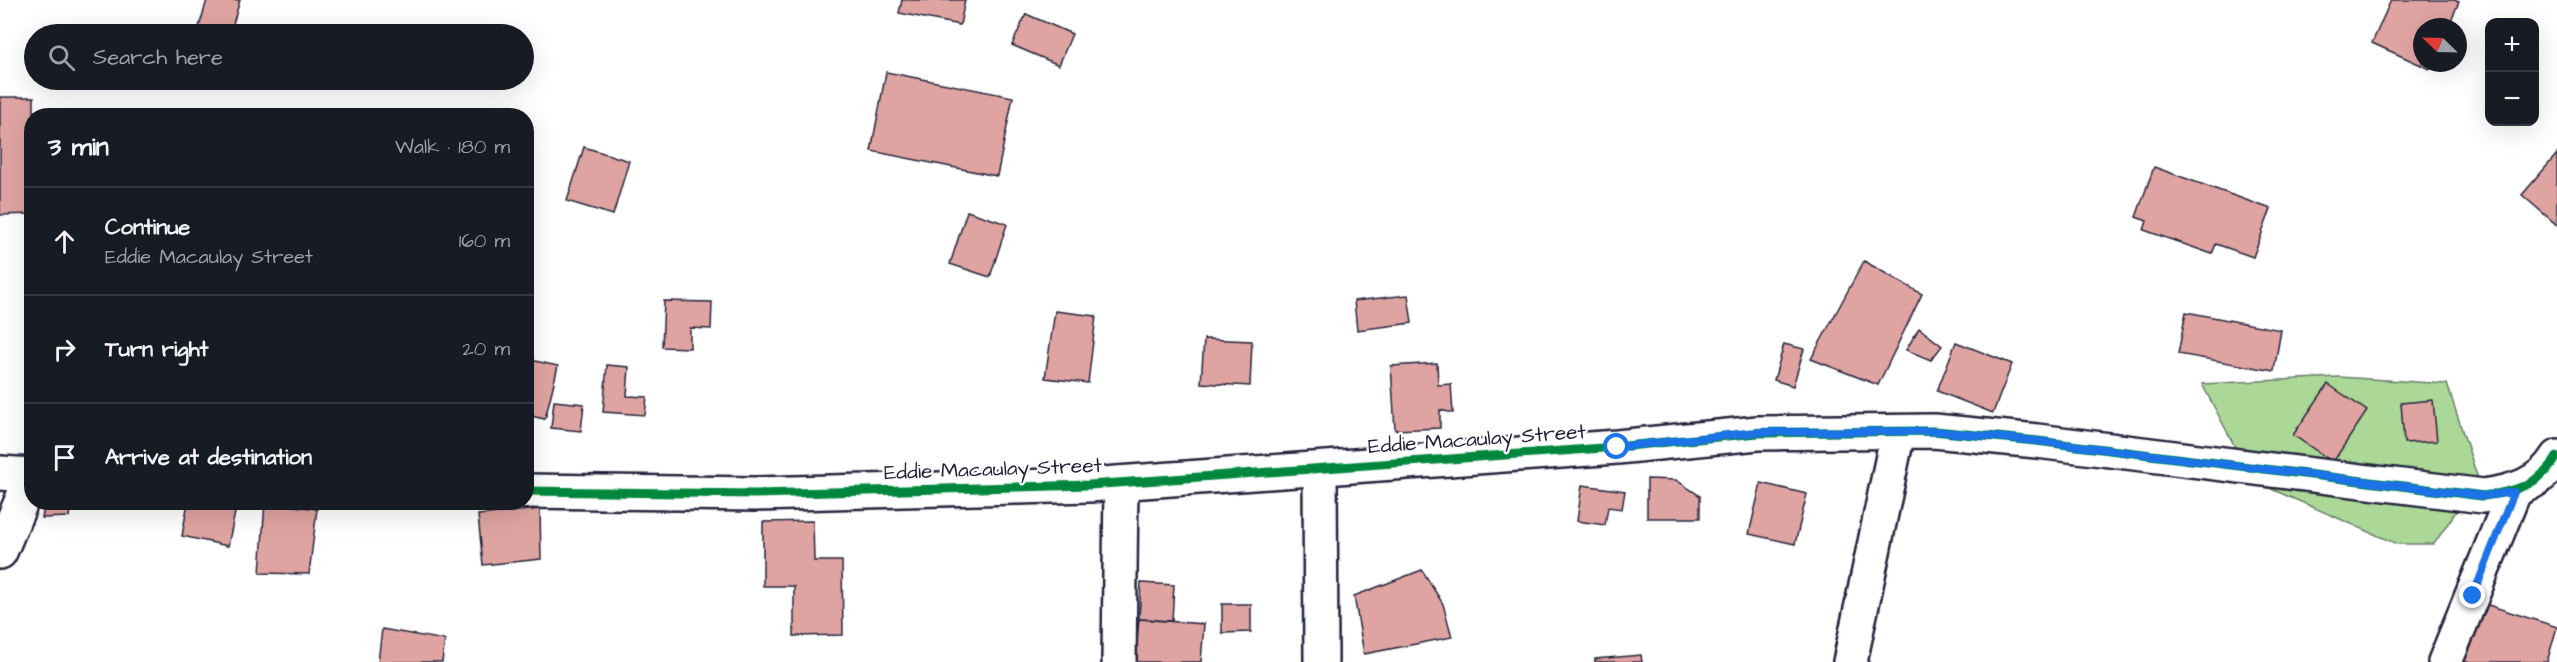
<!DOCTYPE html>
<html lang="en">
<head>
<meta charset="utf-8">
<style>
  body { margin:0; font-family:"Architects Daughter",sans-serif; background:#242831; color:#f1f3f6 }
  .controls { position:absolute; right:18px; top:18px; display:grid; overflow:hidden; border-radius:12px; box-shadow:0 6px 24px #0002 }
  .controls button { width:54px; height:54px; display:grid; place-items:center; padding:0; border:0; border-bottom:2px solid #363941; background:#171b24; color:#f1f3f6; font:30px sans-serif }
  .compass { position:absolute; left:2413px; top:18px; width:54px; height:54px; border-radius:50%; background:#171b24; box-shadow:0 6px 24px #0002; rotate:293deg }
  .stop { position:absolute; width:18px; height:18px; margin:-14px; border:4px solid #1a73e8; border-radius:50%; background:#fff }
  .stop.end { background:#1a73e8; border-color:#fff; box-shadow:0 2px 6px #0008 }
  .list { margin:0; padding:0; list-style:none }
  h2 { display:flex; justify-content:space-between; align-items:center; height:78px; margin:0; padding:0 24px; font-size:26px }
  h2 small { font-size:20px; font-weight:400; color:#9ea1a6 }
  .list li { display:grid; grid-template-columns:39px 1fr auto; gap:18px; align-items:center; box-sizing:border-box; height:108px; padding:0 24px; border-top:2px solid #363941 }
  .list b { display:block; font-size:22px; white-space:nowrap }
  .list p { margin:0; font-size:20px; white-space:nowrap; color:#9ea1a6 }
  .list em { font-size:20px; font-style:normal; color:#9ea1a6 }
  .icon { flex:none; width:33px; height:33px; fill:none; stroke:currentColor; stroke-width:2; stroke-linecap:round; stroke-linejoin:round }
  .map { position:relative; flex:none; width:2557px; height:662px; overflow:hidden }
  .search { position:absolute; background:#171b24; box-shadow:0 6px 24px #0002; left:24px; top:24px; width:510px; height:66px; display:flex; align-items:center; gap:15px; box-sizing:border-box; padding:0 21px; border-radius:33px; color:#9ea1a6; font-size:22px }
  .panel { position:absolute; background:#171b24; box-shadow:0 6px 24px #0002; left:24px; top:108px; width:510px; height:402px; border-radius:24px }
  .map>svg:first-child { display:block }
  .green { fill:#acd897; stroke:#677d69; stroke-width:1.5 }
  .building { fill:#dfa4a2; stroke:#22223b; stroke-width:1.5 }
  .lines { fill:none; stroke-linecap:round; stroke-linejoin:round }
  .minor-casing { stroke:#22223b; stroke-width:38 }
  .minor { stroke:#fff; stroke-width:33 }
  .cycleway-casing { stroke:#fff; stroke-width:13 }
  .cycleway { stroke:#00873e; stroke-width:9 }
  .route { stroke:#1a73e8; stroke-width:8 }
  .labels { text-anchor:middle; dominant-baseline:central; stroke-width:4.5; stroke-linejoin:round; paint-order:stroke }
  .street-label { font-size:21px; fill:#22223b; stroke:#fff }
</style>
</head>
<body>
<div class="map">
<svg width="2557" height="662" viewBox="0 0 2557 662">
  <rect width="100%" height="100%" fill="#fff"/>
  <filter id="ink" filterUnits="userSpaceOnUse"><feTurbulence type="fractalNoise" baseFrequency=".0167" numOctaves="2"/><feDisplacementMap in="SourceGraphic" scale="12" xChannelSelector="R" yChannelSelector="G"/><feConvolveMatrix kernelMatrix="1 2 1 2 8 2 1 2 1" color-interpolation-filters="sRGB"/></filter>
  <g filter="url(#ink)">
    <path class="green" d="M2339,377L2447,384L2478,479L2434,544H2397L2253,481L2202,384Z"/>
    <g class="building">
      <path d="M207,0H240L230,34H197Z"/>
      <path d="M902,0H965L960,25L899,13Z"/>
      <path d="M2391,0H2454L2459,2L2448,27H2422V63H2432L2430,69L2372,43Z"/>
      <path d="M1026,14L1072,34L1059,65L1012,45Z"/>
      <path d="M886,72L1013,97L997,176L871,151Z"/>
      <path d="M0,97H34V116H32V214L0,215Z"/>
      <path d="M584,147L629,161L613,215L567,201Z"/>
      <path d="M2557,154V225L2522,195Z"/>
      <path d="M2154,167L2271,209L2253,257L2216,244L2212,254L2144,230L2147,221L2136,217Z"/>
      <path d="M967,211L1007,224L990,277L950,264Z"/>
      <path d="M1864,261L1922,294L1878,385L1811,359Z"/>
      <path d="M1408,295L1412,323L1357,330L1354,301Z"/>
      <path d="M664,301L712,302L711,329L690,328V348L662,347Z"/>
      <path d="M1055,311L1096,316L1088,383L1045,378Z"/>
      <path d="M2186,312L2281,330L2274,371L2178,354Z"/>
      <path d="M1919,328L1942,346L1931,360L1906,350Z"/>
      <path d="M1204,339L1252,341L1250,386L1201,383Z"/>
      <path d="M1956,342L2012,364L1993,413L1937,391Z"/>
      <path d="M1784,344L1804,349L1793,386L1774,380Z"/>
      <path d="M526,359L558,366L545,419L526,415Z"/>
      <path d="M1437,363L1438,385L1451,384L1453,413L1440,410V428L1395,430L1391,366Z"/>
      <path d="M607,365L629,367L627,396L647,397L645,415L603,412Z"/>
      <path d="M2328,384L2367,411L2333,462L2293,435Z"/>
      <path d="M2433,400L2437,441L2404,443L2401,403Z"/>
      <path d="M554,401L584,404L581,431L551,428Z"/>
      <path d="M1647,479L1676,480L1700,496V518H1647Z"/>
      <path d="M1761,483L1807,494L1795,544L1749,534Z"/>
      <path d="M1582,485L1625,491L1622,509L1608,507L1605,525L1577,521Z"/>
      <path d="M45,502H71L69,517L42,518Z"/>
      <path d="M188,502L237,503L228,546L182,536Z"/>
      <path d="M265,502L317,509L309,574L260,573Z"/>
      <path d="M540,509L541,559L483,565L478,515Z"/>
      <path d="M813,521L814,561H842L843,635L794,636V586H763V522Z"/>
      <path d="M1422,570L1443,604L1452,637L1364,654L1354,596Z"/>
      <path d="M1141,583L1174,585L1172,621L1139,619Z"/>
      <path d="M2482,603L2557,627L2547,662H2463Z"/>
      <path d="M1222,604H1251V632L1222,633Z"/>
      <path d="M1139,619L1204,624L1201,662H1135Z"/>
      <path d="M382,629L445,640L442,662H378Z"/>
      <path d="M1641,655L1642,662H1595V659Z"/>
    </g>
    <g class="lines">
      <g class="minor-casing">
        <g id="minor">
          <path d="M1320,469L1321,662"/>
          <path d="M0,473L32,475"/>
          <path d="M526,491L756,494L1089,485L1617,447L1758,433L1934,431L2037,441L2483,496C2513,492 2540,485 2557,457"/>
          <path d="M0,552L32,476"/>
          <path d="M1119,662L1121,483"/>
          <path d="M1850,662L1898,432"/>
          <path d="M2445,662L2514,492"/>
        </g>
      </g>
      <use href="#minor" class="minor"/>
      <g class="cycleway-casing">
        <path id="cycleway" d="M526,491L756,494L1089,485L1617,447L1758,433L1934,431L2037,441L2483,496C2513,492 2540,485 2557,457"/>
      </g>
      <use href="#cycleway" class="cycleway"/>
    </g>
  </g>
  <g class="lines" filter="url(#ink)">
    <path class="route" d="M1617,447L1758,432L1934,431L2037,441L2483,496L2514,492L2473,596"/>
  </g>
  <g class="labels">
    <g class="street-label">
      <text transform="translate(1477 439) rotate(-4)">Eddie Macaulay Street</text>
      <text transform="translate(993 469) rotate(-2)">Eddie Macaulay Street</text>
    </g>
  </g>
</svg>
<div class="controls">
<button>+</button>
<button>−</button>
</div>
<svg class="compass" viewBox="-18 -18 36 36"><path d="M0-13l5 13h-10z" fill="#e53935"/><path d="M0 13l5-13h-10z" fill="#9ea1a6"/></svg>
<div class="stop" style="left:1617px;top:447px"></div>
<div class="stop end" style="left:2473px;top:596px"></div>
<div class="search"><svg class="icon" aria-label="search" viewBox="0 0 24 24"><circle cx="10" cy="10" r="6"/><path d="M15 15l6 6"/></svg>Search here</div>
<section class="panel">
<h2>3 min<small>Walk · 180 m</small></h2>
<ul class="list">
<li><svg class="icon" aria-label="ahead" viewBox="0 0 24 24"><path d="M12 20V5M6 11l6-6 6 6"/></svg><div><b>Continue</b><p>Eddie Macaulay Street</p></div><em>160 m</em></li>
<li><svg class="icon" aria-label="right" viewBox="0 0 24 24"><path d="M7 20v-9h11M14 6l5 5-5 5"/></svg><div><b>Turn right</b></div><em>20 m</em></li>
<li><svg class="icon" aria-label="arrive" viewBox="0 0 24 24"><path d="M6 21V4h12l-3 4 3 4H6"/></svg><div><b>Arrive at destination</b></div></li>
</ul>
</section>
</div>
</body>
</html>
